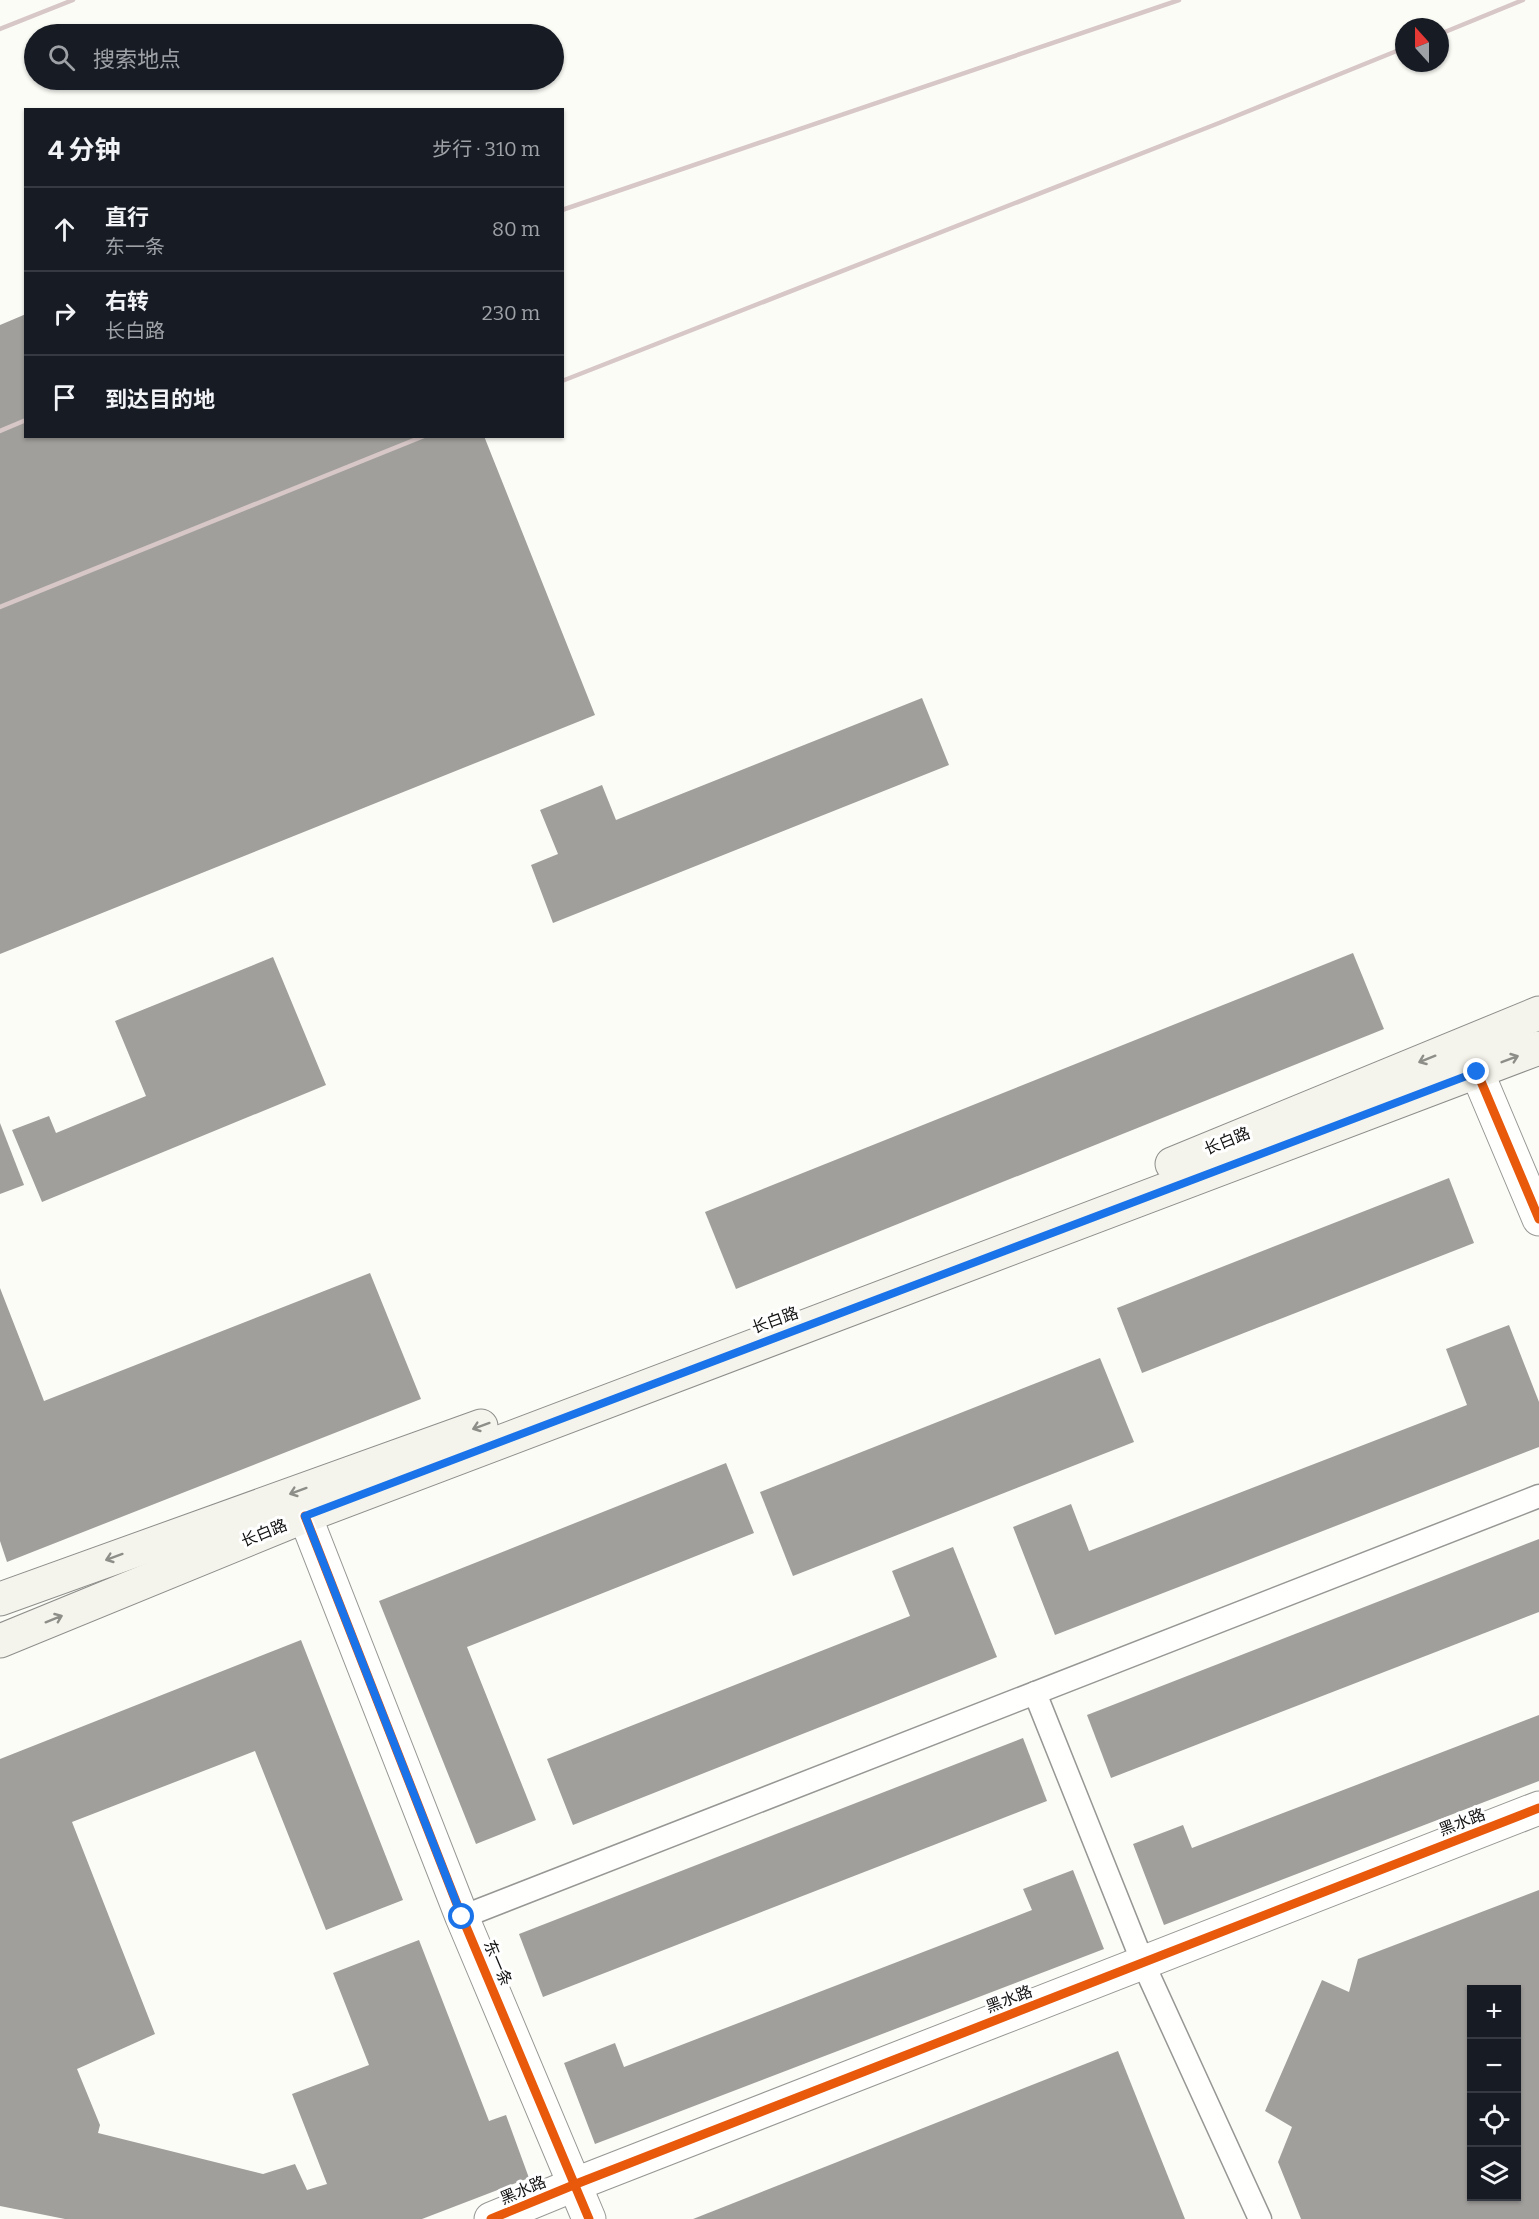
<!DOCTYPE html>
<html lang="zh">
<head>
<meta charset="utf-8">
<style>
  body { margin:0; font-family:Bitter,"Noto Sans SC",serif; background:#20242c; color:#f1f3f6 }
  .controls { position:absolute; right:18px; bottom:18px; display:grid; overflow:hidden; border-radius:0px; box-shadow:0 2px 4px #0004 }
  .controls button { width:54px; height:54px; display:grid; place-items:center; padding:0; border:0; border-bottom:2px solid #363941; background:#171b24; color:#f1f3f6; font:30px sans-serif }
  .compass { position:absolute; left:1395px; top:18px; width:54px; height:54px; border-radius:50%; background:#171b24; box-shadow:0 2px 4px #0004; rotate:339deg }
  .stop { position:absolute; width:18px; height:18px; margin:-14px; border:4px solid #1a73e8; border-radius:50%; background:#fff }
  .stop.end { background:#1a73e8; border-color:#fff; box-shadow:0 2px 6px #0008 }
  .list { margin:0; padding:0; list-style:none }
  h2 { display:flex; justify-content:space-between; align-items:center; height:78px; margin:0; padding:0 24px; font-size:26px }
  h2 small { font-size:20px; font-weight:400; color:#9ea1a6 }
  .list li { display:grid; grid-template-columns:39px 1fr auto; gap:18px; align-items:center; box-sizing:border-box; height:84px; padding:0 24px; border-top:2px solid #363941 }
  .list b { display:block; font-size:22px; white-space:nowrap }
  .list p { margin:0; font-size:20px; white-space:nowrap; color:#9ea1a6 }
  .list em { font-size:20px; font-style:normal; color:#9ea1a6 }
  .icon { flex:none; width:33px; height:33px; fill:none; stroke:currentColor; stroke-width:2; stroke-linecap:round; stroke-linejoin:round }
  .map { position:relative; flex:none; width:1539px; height:2219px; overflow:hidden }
  .search { position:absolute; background:#171b24; box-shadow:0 2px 4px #0004; left:24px; top:24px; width:540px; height:66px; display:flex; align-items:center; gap:15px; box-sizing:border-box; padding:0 21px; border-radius:33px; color:#9ea1a6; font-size:22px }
  .panel { position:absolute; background:#171b24; box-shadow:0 2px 4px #0004; left:24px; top:108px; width:540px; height:330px; border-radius:0px }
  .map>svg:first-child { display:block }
  .building { fill:#a09f9c; fill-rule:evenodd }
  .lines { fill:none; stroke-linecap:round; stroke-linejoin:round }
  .service-casing { stroke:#979795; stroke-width:25 }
  .minor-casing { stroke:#979795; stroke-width:35 }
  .tertiary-casing { stroke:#979795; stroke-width:35 }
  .secondary-casing { stroke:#8d8d8b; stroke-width:35 }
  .service { stroke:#fffffe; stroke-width:22 }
  .minor { stroke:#fffffe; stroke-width:33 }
  .tertiary { stroke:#fffffe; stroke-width:33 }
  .secondary { stroke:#f5f4ec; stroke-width:33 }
  .rail { stroke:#d7c7c7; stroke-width:4.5 }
  .cycleway-casing { stroke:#fff; stroke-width:13 }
  .cycleway { stroke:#e8590c; stroke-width:9 }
  .oneway { stroke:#8e8e89 }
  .route { stroke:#1a73e8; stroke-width:8 }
  .labels { text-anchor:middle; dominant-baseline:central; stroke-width:6; stroke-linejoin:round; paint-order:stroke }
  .street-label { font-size:16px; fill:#111; stroke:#fff }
</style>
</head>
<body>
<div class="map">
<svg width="1539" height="2219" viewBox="0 0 1539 2219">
  <rect width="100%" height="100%" fill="#fcfcf7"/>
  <g class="building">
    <path d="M26,314V436H484L595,715L0,954V325Z"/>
    <path d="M922,698L949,765L553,923L531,865L558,854L540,810L602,785L616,820Z"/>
    <path d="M1353,953L1384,1029L736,1289L705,1212Z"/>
    <path d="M273,957L326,1085L42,1202L12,1130L49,1116L56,1133L146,1096L115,1021Z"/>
    <path d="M0,1123L24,1185L0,1194Z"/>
    <path d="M1449,1178L1474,1243L1142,1373L1117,1308Z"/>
    <path d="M370,1273L421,1399L7,1562L0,1541V1288L44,1401Z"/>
    <path d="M1509,1325L1539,1402V1447L1055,1635L1013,1527L1071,1504L1089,1551L1467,1405L1446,1349Z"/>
    <path d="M1100,1358L1134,1442L793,1576L760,1492Z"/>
    <path d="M726,1463L754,1533L467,1647L536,1820L476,1844L379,1601Z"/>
    <path d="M1539,1539V1612L1111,1778L1087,1715Z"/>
    <path d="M953,1547L997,1657L573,1825L547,1759L910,1616L892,1571Z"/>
    <path d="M301,1640L403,1900L326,1930L255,1751L72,1822L155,2034L77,2069L100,2125L98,2133L263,2174L295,2164L307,2190L327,2184L292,2094L369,2065L333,1973L419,1940L489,2121L506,2115L529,2178L422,2219H65L0,2206V1759Z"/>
    <path d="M1539,1715V1781L1164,1925L1133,1844L1183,1825L1192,1848Z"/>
    <path d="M1023,1738L1047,1801L543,1997L519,1934Z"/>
    <path d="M1073,1870L1104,1949L595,2144L564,2063L615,2043L624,2067L1032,1910L1023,1889Z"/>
    <path d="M1539,1890V2219H1301L1278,2162L1292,2127L1265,2111L1322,1980L1349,1992L1358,1959ZM1472,1990H1516V2196H1472Z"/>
    <path d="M1118,2051L1185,2219H693Z"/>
  </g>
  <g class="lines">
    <g class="service-casing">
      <g id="service">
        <path d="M1035,1693L1143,1963L1260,2219"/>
        <path d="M462,1917L1539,1496"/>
      </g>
    </g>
    <g class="minor-casing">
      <path id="minor" d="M305,1516L462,1917L589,2219"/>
    </g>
    <g class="tertiary-casing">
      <g id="tertiary">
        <path d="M1477,1072L1539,1219"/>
        <path d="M491,2219L576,2184L1539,1808"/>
      </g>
    </g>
    <g class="secondary-casing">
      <g id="secondary">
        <path d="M1172,1164L1539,1013"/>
        <path d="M0,1599L481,1426"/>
        <path d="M0,1641L305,1516L1539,1048"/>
      </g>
    </g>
    <use href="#service" class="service"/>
    <use href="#minor" class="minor"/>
    <use href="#tertiary" class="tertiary"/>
    <use href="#secondary" class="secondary"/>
    <g class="rail">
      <path d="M0,29L73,0"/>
      <path d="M1440,34L1523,0"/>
      <path d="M562,210L1179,0"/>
      <path d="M562,381L1219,123L1404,48"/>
      <path d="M0,431L26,420"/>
      <path d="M0,607L424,436"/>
    </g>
    <g class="cycleway-casing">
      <g id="cycleway">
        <path d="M1477,1072L1539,1219"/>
        <path d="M305,1516L462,1917L589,2219"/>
        <path d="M491,2219L576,2184L1539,1808"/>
      </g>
    </g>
    <use href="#cycleway" class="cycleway"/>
  </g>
  <defs><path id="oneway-shaft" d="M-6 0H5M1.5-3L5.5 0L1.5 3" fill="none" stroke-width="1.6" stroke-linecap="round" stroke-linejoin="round" transform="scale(1.5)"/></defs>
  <g class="oneway">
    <use href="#oneway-shaft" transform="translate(1427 1059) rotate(158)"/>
    <use href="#oneway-shaft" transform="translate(1510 1059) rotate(-21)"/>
    <use href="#oneway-shaft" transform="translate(481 1426) rotate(160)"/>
    <use href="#oneway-shaft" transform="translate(298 1491) rotate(160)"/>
    <use href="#oneway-shaft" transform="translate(114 1557) rotate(160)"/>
    <use href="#oneway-shaft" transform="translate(54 1619) rotate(-22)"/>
  </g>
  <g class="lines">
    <path class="route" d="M462,1917L305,1516L1477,1072"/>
  </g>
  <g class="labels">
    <g class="street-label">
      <text transform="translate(1227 1141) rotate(-22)">长白路</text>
      <text transform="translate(775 1320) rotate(-20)">长白路</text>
      <text transform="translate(264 1533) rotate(-22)">长白路</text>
      <text transform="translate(1462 1822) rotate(-21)">黑水路</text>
      <text transform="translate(498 1963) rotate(67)">东一条</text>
      <text transform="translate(1009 1999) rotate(-21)">黑水路</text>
      <text transform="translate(523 2190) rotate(-23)">黑水路</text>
    </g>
  </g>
</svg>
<div class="controls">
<button>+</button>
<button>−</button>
<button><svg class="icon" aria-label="locate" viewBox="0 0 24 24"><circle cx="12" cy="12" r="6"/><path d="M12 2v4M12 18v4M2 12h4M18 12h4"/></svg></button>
<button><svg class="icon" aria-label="layers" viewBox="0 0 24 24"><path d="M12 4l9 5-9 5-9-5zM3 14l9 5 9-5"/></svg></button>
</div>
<svg class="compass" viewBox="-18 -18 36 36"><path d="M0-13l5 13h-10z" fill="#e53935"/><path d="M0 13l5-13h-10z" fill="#9ea1a6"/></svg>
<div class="stop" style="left:462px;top:1917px"></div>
<div class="stop end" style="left:1477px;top:1072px"></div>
<div class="search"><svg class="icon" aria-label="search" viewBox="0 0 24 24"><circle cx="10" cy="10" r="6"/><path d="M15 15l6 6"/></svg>搜索地点</div>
<section class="panel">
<h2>4 分钟<small>步行 · 310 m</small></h2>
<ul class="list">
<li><svg class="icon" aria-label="ahead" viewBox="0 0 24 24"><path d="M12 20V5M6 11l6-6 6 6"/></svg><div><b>直行</b><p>东一条</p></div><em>80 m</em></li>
<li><svg class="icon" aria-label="right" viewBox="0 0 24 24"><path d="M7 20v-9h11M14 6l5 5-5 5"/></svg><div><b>右转</b><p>长白路</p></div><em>230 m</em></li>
<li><svg class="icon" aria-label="arrive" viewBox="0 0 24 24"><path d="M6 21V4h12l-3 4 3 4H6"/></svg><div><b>到达目的地</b></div></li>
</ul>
</section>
</div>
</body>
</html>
